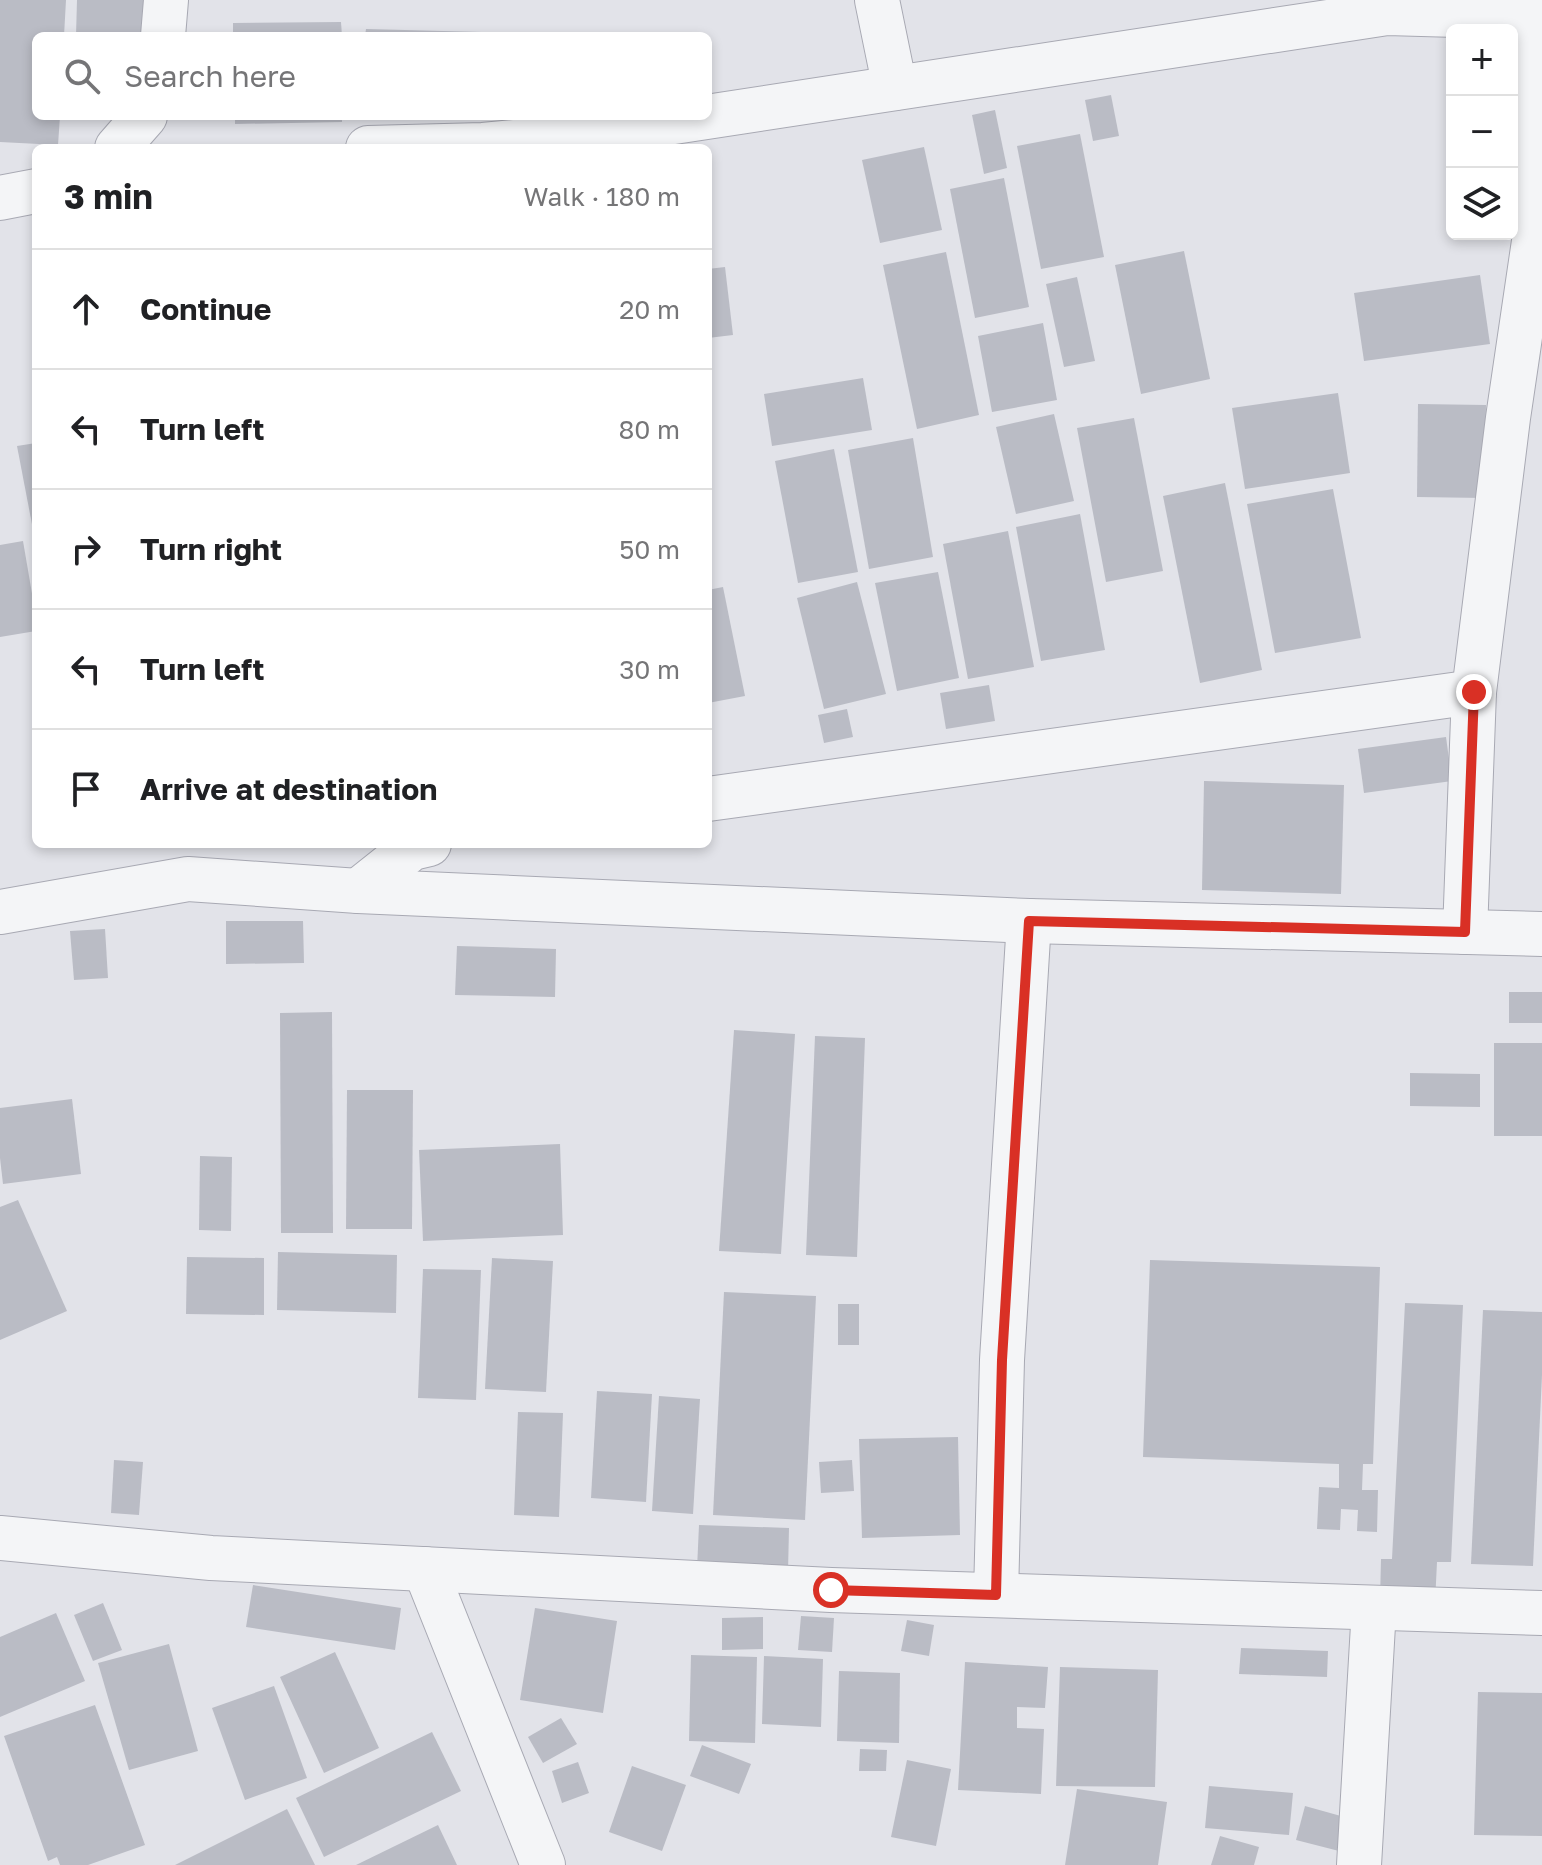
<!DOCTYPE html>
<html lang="en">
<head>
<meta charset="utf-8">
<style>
  body { margin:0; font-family:"Golos Text",sans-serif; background:#f6f6f6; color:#202124 }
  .controls { position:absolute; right:24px; top:24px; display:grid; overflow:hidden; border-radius:12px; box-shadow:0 4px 12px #0003 }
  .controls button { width:72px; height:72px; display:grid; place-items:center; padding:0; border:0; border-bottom:2px solid #e0e0e0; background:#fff; color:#202124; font:40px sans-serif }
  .stop { position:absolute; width:24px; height:24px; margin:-18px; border:6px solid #d93025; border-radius:50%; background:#fff }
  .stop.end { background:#d93025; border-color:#fff; box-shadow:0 2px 8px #0008 }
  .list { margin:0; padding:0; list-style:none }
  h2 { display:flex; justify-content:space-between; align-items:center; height:104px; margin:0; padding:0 32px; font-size:34px }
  h2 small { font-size:26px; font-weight:400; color:#757577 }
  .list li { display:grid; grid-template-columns:52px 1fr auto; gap:24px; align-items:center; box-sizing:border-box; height:120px; padding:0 32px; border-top:2px solid #e0e0e0 }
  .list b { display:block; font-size:30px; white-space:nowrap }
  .list em { font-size:26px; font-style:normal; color:#757577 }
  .icon { flex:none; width:44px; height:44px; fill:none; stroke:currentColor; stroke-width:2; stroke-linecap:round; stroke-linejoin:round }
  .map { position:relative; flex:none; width:1542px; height:1865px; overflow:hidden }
  .search { position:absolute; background:#fff; box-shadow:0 4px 12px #0003; left:32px; top:32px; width:680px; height:88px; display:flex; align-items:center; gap:20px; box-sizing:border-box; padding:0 28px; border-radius:12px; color:#757577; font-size:30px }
  .panel { position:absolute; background:#fff; box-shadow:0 4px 12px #0003; left:32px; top:144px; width:680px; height:704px; border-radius:12px }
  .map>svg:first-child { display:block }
  .building { fill:#babcc5 }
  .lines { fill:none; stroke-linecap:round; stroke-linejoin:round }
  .minor-casing { stroke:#a8a9b3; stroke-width:46 }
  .minor { stroke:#f4f5f7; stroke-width:44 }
  .route { stroke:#d93025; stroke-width:10 }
</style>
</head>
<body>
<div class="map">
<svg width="1542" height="1865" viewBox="0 0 1542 1865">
  <rect width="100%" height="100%" fill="#e2e3e9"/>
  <g class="building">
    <path d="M0,0H66L64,36H36V116H60L58,145L0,142Z"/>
    <path d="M77,0H143V36H76Z"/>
    <path d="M341,22L342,36H233V23Z"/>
    <path d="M366,29L482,32V36H365Z"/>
    <path d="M1111,95L1119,136L1093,141L1085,100Z"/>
    <path d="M995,110L1007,168L984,174L972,115Z"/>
    <path d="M235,116H342V122L235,124Z"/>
    <path d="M1080,134L1104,257L1041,269L1017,146Z"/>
    <path d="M924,147L942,230L880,243L862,160Z"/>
    <path d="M1004,178L1029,307L975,318L950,189Z"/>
    <path d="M1184,251L1210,379L1141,394L1115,265Z"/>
    <path d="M946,252L979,415L917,429L883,265Z"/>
    <path d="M725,267L733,335L708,338V269Z"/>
    <path d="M1480,275L1490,344L1364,361L1354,293Z"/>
    <path d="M1077,277L1095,361L1064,367L1046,284Z"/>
    <path d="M1043,323L1057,400L992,412L978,336Z"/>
    <path d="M863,378L872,430L772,446L764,394Z"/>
    <path d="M1338,393L1350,473L1245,489L1232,408Z"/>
    <path d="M1418,404L1486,405L1484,498L1417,497Z"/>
    <path d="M1054,414L1074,501L1016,514L996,427Z"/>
    <path d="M1134,418L1163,571L1106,582L1077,428Z"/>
    <path d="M913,438L933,557L869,569L848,450Z"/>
    <path d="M36,443V540H35L17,446Z"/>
    <path d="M834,449L858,572L798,583L775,461Z"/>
    <path d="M1225,483L1262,670L1200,683L1163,496Z"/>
    <path d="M1333,489L1361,638L1275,653L1247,504Z"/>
    <path d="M1080,514L1105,650L1041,661L1016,527Z"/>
    <path d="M1008,531L1034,667L968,679L943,544Z"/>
    <path d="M23,541L36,617V631L0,637V545Z"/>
    <path d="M938,572L959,678L897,691L875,583Z"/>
    <path d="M857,582L886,694L824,709L797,598Z"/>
    <path d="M723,587L745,696L708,703V590Z"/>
    <path d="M989,685L995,721L946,729L940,693Z"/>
    <path d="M847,709L853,737L824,743L818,715Z"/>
    <path d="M1446,737L1452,781L1364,793L1358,749Z"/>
    <path d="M1204,781L1344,785L1341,894L1202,890Z"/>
    <path d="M226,921H303L304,963L226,964Z"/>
    <path d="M105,929L108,978L74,980L70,931Z"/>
    <path d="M457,946L556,949L555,997L455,995Z"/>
    <rect x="1509" y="992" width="33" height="31"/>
    <path d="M332,1012L333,1233H281L280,1013Z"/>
    <path d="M734,1030L795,1034L781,1254L719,1251Z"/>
    <path d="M815,1036L865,1038L857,1257L806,1255Z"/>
    <rect x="1494" y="1043" width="48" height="93"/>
    <path d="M1410,1073L1480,1074V1107L1410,1106Z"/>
    <path d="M347,1090H413L412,1229H346Z"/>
    <path d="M72,1099L81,1174L3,1184L0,1158V1108Z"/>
    <path d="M560,1144L563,1235L423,1241L419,1150Z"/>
    <path d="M200,1156L232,1157L231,1231L199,1230Z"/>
    <path d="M18,1200L67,1311L0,1340V1207Z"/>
    <path d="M278,1252L397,1255L396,1313L277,1310Z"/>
    <path d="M187,1257L264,1258V1315L186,1314Z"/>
    <path d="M492,1258L553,1261L546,1392L485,1389Z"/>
    <path d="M1150,1260L1380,1267L1373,1464H1363L1362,1490H1378L1377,1532L1357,1531L1358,1510L1341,1509L1340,1530L1317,1529L1319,1487L1339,1488V1464L1143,1457Z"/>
    <path d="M423,1269L481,1270L476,1400L418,1398Z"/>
    <path d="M724,1292L816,1296L805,1520L713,1515Z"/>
    <path d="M1405,1303L1463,1305L1451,1562H1437L1435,1603L1380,1600L1381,1559H1392Z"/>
    <rect x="838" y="1304" width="21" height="41"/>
    <path d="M1483,1310L1542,1312V1375L1533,1566L1471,1564Z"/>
    <path d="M597,1391L652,1394L646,1502L591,1498Z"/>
    <path d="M659,1396L700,1399L693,1514L652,1511Z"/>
    <path d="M518,1412L563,1413L559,1517L514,1515Z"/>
    <path d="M958,1437L960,1535L862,1538L859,1439Z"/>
    <path d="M114,1460L143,1462L139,1515L111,1513Z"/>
    <path d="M852,1460L854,1491L821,1493L819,1462Z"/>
    <path d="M699,1525L789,1528L788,1572L697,1569Z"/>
    <path d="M253,1585L401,1608L395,1650L246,1627Z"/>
    <path d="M103,1603L122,1650L93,1661L74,1615Z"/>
    <path d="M535,1608L617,1621L603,1713L520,1700Z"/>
    <path d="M56,1613L85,1681L0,1717V1637Z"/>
    <path d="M801,1616L834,1618L832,1652L798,1650Z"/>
    <path d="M763,1617V1649L722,1650V1618Z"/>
    <path d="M907,1620L934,1625L929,1656L901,1651Z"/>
    <path d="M169,1644L198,1751L129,1770L98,1663Z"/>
    <path d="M1241,1648L1328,1651L1327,1677L1239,1674Z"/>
    <path d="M335,1652L379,1748L324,1773L280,1677Z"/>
    <path d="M691,1655L757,1657L755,1743L689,1741Z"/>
    <path d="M764,1656L823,1659L821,1727L762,1724Z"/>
    <path d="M965,1662L1048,1667L1045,1708L1017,1707V1728L1044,1729L1041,1794L958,1790Z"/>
    <path d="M1060,1667L1158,1670L1155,1787L1056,1786Z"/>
    <path d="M839,1671L900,1673L899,1743L837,1741Z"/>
    <path d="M274,1686L307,1778L245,1800L212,1708Z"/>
    <path d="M1478,1692L1542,1693V1836L1474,1835Z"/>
    <path d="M95,1705L145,1845L88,1865H60L57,1857L48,1861L4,1736Z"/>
    <path d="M561,1718L577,1744L543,1763L528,1737Z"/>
    <path d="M432,1732L461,1791L324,1857L296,1798Z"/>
    <path d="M702,1745L751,1764L739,1794L690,1776Z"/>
    <path d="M860,1749L887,1750L886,1771H859Z"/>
    <path d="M907,1760L951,1769L936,1846L891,1837Z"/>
    <path d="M578,1762L589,1793L562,1803L552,1771Z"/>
    <path d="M632,1766L686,1785L662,1851L609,1832Z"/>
    <path d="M1209,1786L1293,1793L1289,1835L1205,1828Z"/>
    <path d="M1077,1789L1167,1802L1158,1865H1065Z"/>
    <path d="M1305,1806L1348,1818L1339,1851L1296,1840Z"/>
    <path d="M287,1809L315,1865H175Z"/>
    <path d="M438,1825L457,1865H356Z"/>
    <path d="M1220,1836L1259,1847L1254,1865H1211Z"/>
  </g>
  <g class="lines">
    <g class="minor-casing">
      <g id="minor">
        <path d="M877,0L895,88"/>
        <path d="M1528,0L1527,17L1537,221L1542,228"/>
        <path d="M163,36L166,0"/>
        <path d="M117,148L145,116"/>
        <path d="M368,148L483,145L595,134L1387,13L1527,17"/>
        <path d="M0,198L36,191"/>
        <path d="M708,799L1474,692"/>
        <path d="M358,891L412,848L429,844"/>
        <path d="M0,912L188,879L358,891L1029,921L1542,934"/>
        <path d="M1465,932L1474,692L1508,418L1537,221"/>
        <path d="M0,1538L211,1558L831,1590L1542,1613"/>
        <path d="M425,1569L543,1865"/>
        <path d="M996,1595L1002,1360L1029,921"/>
        <path d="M1359,1865L1374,1608"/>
      </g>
    </g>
    <use href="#minor" class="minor"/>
  </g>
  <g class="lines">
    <path class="route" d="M831,1590L996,1595L1002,1360L1029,921L1465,932L1474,692"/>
  </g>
</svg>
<div class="controls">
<button>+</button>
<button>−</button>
<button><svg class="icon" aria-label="layers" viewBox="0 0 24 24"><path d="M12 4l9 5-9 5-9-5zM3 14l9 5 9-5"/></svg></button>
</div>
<div class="stop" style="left:831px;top:1590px"></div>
<div class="stop end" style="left:1474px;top:692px"></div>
<div class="search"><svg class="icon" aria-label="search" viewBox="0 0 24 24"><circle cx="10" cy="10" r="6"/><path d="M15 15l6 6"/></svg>Search here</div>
<section class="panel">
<h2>3 min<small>Walk · 180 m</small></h2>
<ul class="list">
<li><svg class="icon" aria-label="ahead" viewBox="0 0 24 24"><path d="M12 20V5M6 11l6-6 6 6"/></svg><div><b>Continue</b></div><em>20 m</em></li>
<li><svg class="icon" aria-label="left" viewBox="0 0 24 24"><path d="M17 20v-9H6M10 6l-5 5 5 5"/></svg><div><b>Turn left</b></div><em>80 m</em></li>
<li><svg class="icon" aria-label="right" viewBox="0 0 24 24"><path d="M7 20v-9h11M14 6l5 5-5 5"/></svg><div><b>Turn right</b></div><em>50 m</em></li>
<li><svg class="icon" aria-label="left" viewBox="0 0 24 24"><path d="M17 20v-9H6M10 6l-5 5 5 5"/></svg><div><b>Turn left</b></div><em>30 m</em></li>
<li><svg class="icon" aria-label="arrive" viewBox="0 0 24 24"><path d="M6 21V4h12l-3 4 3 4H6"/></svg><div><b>Arrive at destination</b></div></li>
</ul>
</section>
</div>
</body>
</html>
